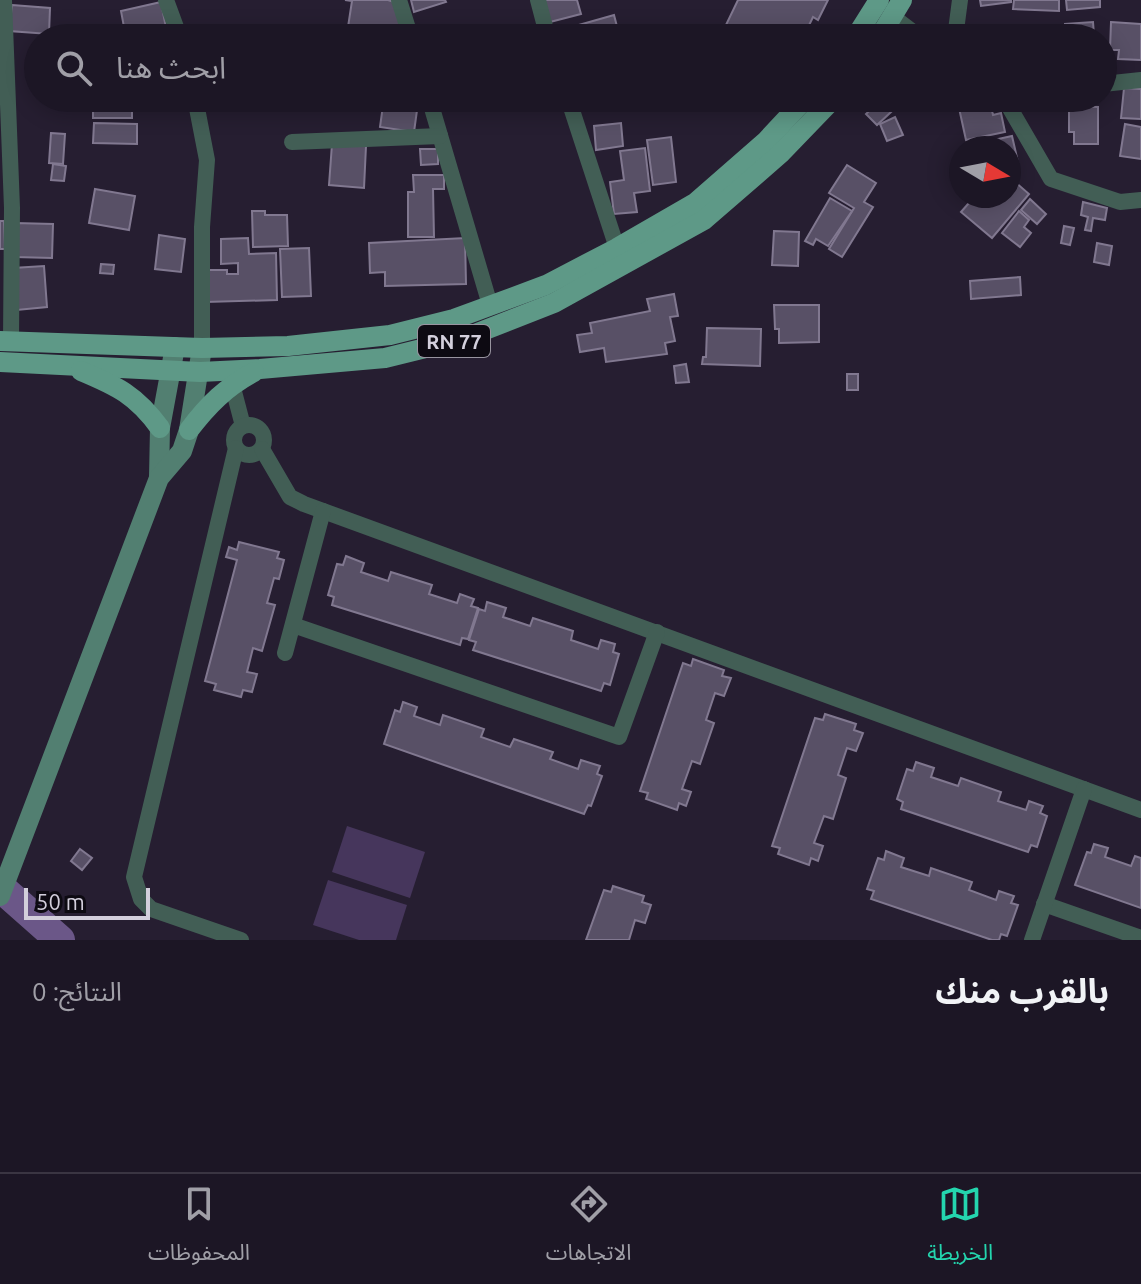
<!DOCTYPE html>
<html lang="ar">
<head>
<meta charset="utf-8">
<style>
  body { margin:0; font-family:Ubuntu,"Noto Sans Arabic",sans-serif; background:#292332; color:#f1f3f6; direction:rtl }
  .compass { position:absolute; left:949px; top:136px; width:72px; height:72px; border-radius:50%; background:#1c1625; box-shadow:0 4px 20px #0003; rotate:100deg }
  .scale { position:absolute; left:24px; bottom:20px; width:126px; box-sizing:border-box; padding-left:8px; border:4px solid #d3cfdc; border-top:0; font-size:22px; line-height:28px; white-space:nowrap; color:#d3cfdc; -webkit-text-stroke:6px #0d0a12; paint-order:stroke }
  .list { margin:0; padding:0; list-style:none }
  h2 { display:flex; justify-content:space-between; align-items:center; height:104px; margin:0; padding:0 32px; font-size:34px }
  h2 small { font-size:26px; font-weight:400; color:#a09fa7 }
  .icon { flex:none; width:44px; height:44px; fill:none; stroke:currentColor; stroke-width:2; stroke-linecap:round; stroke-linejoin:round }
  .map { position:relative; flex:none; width:1141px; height:940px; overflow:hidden; direction:ltr }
  .search { position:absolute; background:#1c1625; box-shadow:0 4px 20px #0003; left:24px; right:24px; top:24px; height:88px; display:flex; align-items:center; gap:20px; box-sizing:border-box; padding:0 28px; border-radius:44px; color:#a09fa7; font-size:30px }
  .sheet { height:232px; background:#1c1625 }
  nav { display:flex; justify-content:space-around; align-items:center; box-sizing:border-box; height:112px; border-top:2px solid #3a3542; background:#1c1625; font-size:22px; color:#a09fa7 }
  nav a { display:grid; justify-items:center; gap:4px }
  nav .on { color:#24d5ae }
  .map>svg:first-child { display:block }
  .green { fill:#46365c }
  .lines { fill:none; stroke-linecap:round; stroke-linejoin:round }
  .river { stroke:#6b5788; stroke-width:30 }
  .building { fill:#585066; stroke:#817890; stroke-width:2 }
  .minor { stroke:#425e55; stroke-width:16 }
  .secondary { stroke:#527f71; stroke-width:20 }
  .primary { stroke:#5e9987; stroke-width:20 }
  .labels { text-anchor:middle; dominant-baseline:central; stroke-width:8; stroke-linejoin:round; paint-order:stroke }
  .shield { fill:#0d0a12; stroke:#98949f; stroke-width:2 }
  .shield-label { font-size:20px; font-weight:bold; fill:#d3cfdc }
</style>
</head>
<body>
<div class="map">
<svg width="1141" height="940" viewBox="0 0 1141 940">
  <rect width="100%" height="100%" fill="#261e31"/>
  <g class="green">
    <path d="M347,826L425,852L410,898L332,872Z"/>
    <path d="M328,880L407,905L396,940H359L313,925Z"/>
  </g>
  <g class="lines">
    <path class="river" d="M0,887L60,940"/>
  </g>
  <g class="building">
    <path d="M345,0H388L397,3L403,38L349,36L348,27L352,1Z"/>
    <path d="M411,0H445L446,2L414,12Z"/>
    <path d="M544,0H577L581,14L550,22Z"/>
    <path d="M738,0H828L818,20L813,17L803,38H775L769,35L768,38H748L725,27Z"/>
    <path d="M980,0H1011V2L981,6Z"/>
    <path d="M1014,0H1059V11L1013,9Z"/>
    <path d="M1066,0H1100V7L1067,10Z"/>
    <path d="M161,2L167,33L145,38H126L121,11Z"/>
    <path d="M12,5L50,8L49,34L9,31Z"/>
    <path d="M614,15L620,38H555L554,32Z"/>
    <path d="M1093,22L1094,35L1066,38L1065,24Z"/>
    <path d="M1111,22L1141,24V60L1118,59L1119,50H1110Z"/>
    <path d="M986,25L1011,26V38H986Z"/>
    <path d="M1024,25L1053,27L1052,38H1023Z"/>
    <path d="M1124,88L1141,89V119L1121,118Z"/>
    <rect x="93" y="98" width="39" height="20"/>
    <path d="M384,98L418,103L414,132L380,127Z"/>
    <path d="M883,98H924L912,109L904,100L877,125L866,114Z"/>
    <path d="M989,98L993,115L1001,113L1005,132L966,140L957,99Z"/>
    <path d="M1069,106L1098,107V144H1074V132H1069Z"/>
    <path d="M895,117L903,135L887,141L880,124Z"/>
    <path d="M94,123L137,124V144L93,143Z"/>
    <path d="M621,123L623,146L596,150L594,126Z"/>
    <path d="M1125,124L1141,127V159L1120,156Z"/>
    <path d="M51,133L65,134L63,164L49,163Z"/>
    <path d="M1012,136L1018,162L1009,164V148H990L989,141Z"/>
    <path d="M671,137L676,182L653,185L647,140Z"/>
    <path d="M332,144L366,146L364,188L329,185Z"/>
    <path d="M645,148L650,191L634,193L637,212L614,214L610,182L624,180L620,151Z"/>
    <path d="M420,149H438V164L421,165Z"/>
    <path d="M53,164L66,166L64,181L51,180Z"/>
    <path d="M847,165L876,183L864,202L873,207L842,257L829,249L854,208L829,193Z"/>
    <path d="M413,175H444V189H433L434,237H408V192H414Z"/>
    <path d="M1014,181L1029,194L992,238L961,212L975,196H1009V187Z"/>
    <path d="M95,189L135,196L129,230L89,223Z"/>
    <path d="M830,198L852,211L828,246L816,239L813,245L805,241Z"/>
    <path d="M1030,199L1046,214L1037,224L1021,210Z"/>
    <path d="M1083,202L1107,208L1105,220L1093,218L1091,231L1085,230L1088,217L1081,215Z"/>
    <path d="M252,211H265V215H287L288,246L253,247Z"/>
    <path d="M1019,211L1029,220L1024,227L1031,233L1020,247L1002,233Z"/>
    <path d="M0,221H4L5,249H0Z"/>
    <path d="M15,223L53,224L52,258L15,257Z"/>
    <path d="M1064,226L1074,228L1070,245L1061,243Z"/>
    <path d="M774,231L799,232L798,266L772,265Z"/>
    <path d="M159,235L185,239L181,272L155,269Z"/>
    <path d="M248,238L249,254L276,253L277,300L206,302L205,270H227V274H238V263L221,264V239Z"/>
    <path d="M465,238L466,284L385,286V272L370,273L369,243Z"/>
    <path d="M1097,243L1112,246L1109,265L1094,262Z"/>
    <path d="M309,248L311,296L282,297L280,249Z"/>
    <path d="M101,264L114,265L113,274L100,273Z"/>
    <path d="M44,266L47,307L17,310L13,268Z"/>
    <path d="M1020,277L1021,295L971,299L970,281Z"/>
    <path d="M674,294L678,316L670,317L675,341L665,343L667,354L606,362L604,348L580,352L577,335L592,333L590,323L650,311L647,299Z"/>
    <path d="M774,305H819V342L779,343V329H775Z"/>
    <path d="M707,328L761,329L760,366L702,364L703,357H706Z"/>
    <path d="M686,364L689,382L676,383L674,366Z"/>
    <rect x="847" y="374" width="11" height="16"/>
    <path d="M239,542L279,552L277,558L284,560L279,579L274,578L267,603L275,605L262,651L253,648L247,672L257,674L252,692L243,690L241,697L214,690L216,684L205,681L237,560L226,557L229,547L237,550Z"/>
    <path d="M346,556L364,563L361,572L388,581L391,572L432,585L429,594L457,603L460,594L474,599L471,606L478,608L468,639L462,638L460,645L332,605L334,597L328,595L337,564L343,565Z"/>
    <path d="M487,602L506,608L503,617L530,626L533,618L573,631L571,640L598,649L601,640L615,644L613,652L619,654L610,685L604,683L601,691L473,650L476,642L469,640L479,609L485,611Z"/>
    <path d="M693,659L724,670L722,676L731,678L724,696L715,693L706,720L714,723L700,764L692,761L682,789L691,792L686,806L679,803L677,810L646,799L648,793L640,791L683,663L691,666Z"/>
    <path d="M403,702L417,707L414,716L440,725L443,715L484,729L481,737L510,747L514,739L553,752L550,759L578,769L581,760L600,766L597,774L602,776L591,806L588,805L584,814L384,744L395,710L400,712Z"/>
    <path d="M825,714L856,724L854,730L863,733L856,751L847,748L838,775L846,778L833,819L824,816L814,843L823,846L818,861L811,858L809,865L778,854L780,848L772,846L815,718L823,720Z"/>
    <path d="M916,762L934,768L931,777L958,786L961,778L1001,792L998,801L1026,810L1029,801L1043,806L1040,813L1047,816L1037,847L1031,845L1028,852L901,809L903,802L897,799L907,769L913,771Z"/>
    <path d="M1094,844L1108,848L1105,857L1131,866L1135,856L1141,858V908L1075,885L1087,852L1091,853Z"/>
    <path d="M80,849L92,858L82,870L71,861Z"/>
    <path d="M886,851L904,858L901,867L929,876L931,868L972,882L969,890L996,900L999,891L1014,896L1011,903L1018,905L1007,936L1001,934L999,940H992L871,899L874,891L867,889L878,858L884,860Z"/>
    <path d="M613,886L644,896L642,902L651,905L645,923L635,920L629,940H586L604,890L611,892Z"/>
  </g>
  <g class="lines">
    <g class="minor">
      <path d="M4,0L12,208L11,341"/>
      <path d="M166,0L180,38"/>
      <path d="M399,0L411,38"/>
      <path d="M538,0L548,38"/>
      <path d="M892,16L921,38"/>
      <path d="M955,38L960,0"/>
      <path d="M1103,84L1141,80"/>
      <path d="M195,98L207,160L202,227V348"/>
      <path d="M429,98L490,305"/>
      <path d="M568,98L617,248"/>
      <path d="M1004,98L1051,179L1120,202L1141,200"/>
      <path d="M292,142L440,136"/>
      <path d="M232,384L243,426"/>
      <circle cx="249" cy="440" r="15"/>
      <path d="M236,448L134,877L141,899L151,909L241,940"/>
      <path d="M262,449L290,497L304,504L1141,810"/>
      <path d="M293,625L619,737L657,632"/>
      <path d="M285,653L323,511"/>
      <path d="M1044,904L1141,938"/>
      <path d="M1032,940L1084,789"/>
    </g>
    <g class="secondary">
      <path d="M159,478L160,428L175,347"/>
      <path d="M0,896L159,478L182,451L189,430L202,348"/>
    </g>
    <g class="primary">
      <path d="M855,38L879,0"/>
      <path d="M879,38L902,0"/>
      <path d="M0,341L202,348L288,346L390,335L454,319L546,285L617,248L695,203L766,141L806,98"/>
      <path d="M0,362L200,372L260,369L385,358L462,339L554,303L704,220L780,154L834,98"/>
      <path d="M81,371C117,386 136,395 160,428"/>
      <path d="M189,430C208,405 226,387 254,372"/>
    </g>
  </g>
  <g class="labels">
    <rect class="shield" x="418" y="325" width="72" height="32" rx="6"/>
    <g class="shield-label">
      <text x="454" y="341">RN 77</text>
    </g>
  </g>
</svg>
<svg class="compass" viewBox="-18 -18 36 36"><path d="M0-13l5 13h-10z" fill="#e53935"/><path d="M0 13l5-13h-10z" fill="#a09fa7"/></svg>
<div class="scale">50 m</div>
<div class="search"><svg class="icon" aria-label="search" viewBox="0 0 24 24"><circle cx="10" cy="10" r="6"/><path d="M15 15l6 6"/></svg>ابحث هنا</div>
</div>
<section class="sheet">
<h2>بالقرب منك<small>النتائج: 0</small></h2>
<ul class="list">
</ul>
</section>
<nav>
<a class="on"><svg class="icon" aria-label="map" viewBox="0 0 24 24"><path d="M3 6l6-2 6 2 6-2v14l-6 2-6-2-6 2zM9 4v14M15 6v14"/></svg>الخريطة</a>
<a><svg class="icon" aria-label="directions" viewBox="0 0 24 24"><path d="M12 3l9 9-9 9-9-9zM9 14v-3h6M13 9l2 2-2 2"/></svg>الاتجاهات</a>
<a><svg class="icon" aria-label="saved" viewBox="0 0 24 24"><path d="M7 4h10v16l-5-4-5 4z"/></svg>المحفوظات</a>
</nav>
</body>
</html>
